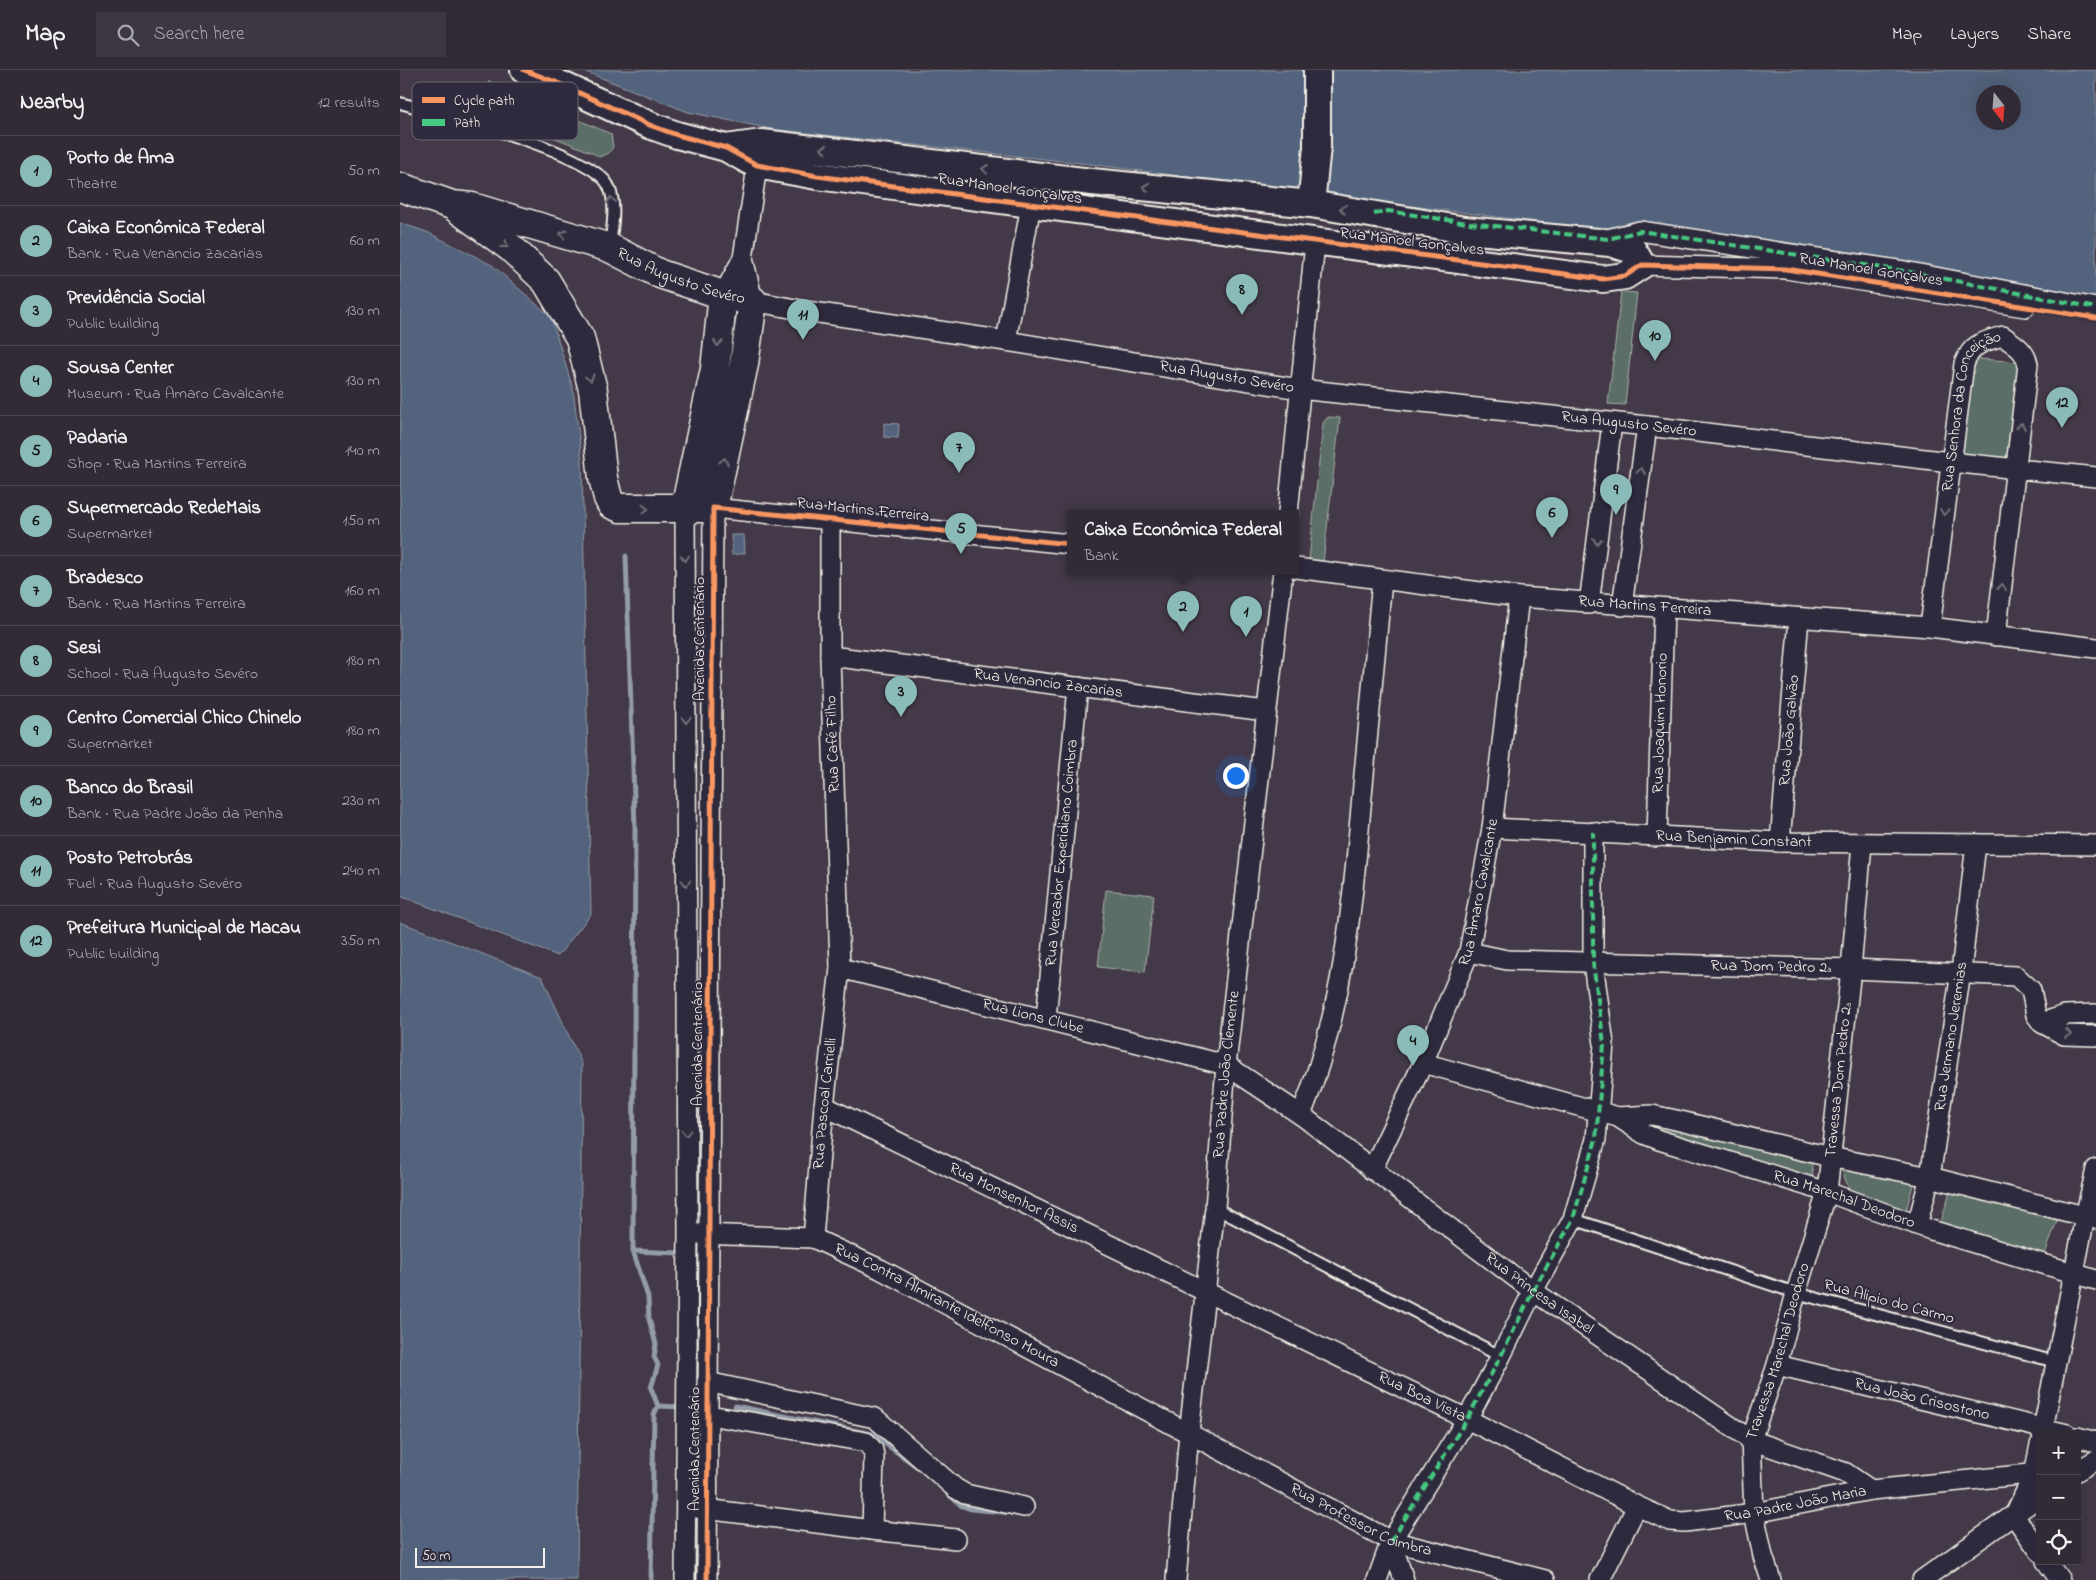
<!DOCTYPE html>
<html lang="en">
<head>
<meta charset="utf-8">
<style>
  body { margin:0; font-family:"Indie Flower",sans-serif; background:#3d3742; color:#f1f3f6 }
  .controls { position:absolute; right:15px; bottom:15px; display:grid; overflow:hidden; border-radius:0px; box-shadow:0 5px 20px #0002 }
  .controls button { width:45px; height:45px; display:grid; place-items:center; padding:0; border:0; border-bottom:1px solid #4d4751; background:#322b36; color:#f1f3f6; font:25px sans-serif }
  .compass { position:absolute; left:1576px; top:15px; width:45px; height:45px; border-radius:50%; background:#322b36; box-shadow:0 5px 20px #0002; rotate:163deg }
  .scale { position:absolute; left:15px; bottom:12px; width:130px; box-sizing:border-box; padding-left:5px; border:2px solid #f4f1e8; border-top:0; font-size:14px; line-height:18px; white-space:nowrap; color:#f4f1e8; -webkit-text-stroke:4px #2f2a3d; paint-order:stroke }
  .you { position:absolute; left:835px; top:705px; width:18px; height:18px; margin:-12px; border:4px solid #fff; border-radius:50%; background:#1a73e8; box-shadow:0 0 0 8px #1a73e833 }
  .badge { display:grid; place-items:center; width:32px; height:32px; border-radius:50%; background:#8bbbb9; color:#111; font-size:16px; font-weight:700 }
  .pin { position:absolute; translate:-50% -41px; filter:drop-shadow(0 1px 2px #0008) }
  .pin::after { content:''; position:absolute; top:26px; width:18px; height:15px; background:inherit; clip-path:polygon(0 0,100% 0,50% 100%) }
  .popup { position:absolute; left:667px; top:440px; width:232px; height:65px; box-sizing:border-box; display:grid; place-content:center; border-radius:0px; background:#322b36; filter:drop-shadow(0 1px 4px #0005); font-size:16px; white-space:nowrap; color:#a8a7ad }
  .popup b { font-size:19px; color:#f1f3f6 }
  .popup::after { content:''; position:absolute; left:50%; top:100%; margin-left:-10px; border:10px solid transparent; border-top-color:#322b36 }
  .list { margin:0; padding:0; list-style:none }
  h2 { display:flex; justify-content:space-between; align-items:center; height:65px; margin:0; padding:0 20px; font-size:21px }
  h2 small { font-size:16px; font-weight:400; color:#a8a7ad }
  .list li { display:grid; grid-template-columns:32px 1fr auto; gap:15px; align-items:center; box-sizing:border-box; height:70px; padding:0 20px; border-top:1px solid #4d4751 }
  .list b { display:block; font-size:19px; white-space:nowrap }
  .list p { margin:0; font-size:16px; white-space:nowrap; color:#a8a7ad }
  .list em { font-size:16px; font-style:normal; color:#a8a7ad }
  .icon { flex:none; width:28px; height:28px; fill:none; stroke:currentColor; stroke-width:2; stroke-linecap:round; stroke-linejoin:round }
  .map { position:relative; flex:none; width:1696px; height:1510px; overflow:hidden }
  header { display:flex; align-items:center; gap:30px; box-sizing:border-box; height:70px; padding:0 25px; background:#322b36; border-bottom:1px solid #4d4751 }
  header strong { font-size:24px }
  nav { display:flex; gap:28px; margin-inline-start:auto; font-size:18px }
  .search { width:350px; height:45px; background:#3d3742; display:flex; align-items:center; gap:12px; box-sizing:border-box; padding:0 18px; border-radius:0px; color:#a8a7ad; font-size:19px }
  main { display:flex }
  aside { flex:1; background:#322b36 }
  .map>svg:first-child { display:block }
  .green { fill:#5b6e67; stroke:#a8b0a8 }
  .water { fill:#52647d; stroke:#939ca8; fill-rule:evenodd }
  .lines { fill:none; stroke-linecap:round; stroke-linejoin:round }
  .stream { stroke:#939ca8; stroke-width:5 }
  .lane-casing { stroke:#f4f1e8; stroke-width:14 }
  .street-casing { stroke:#f4f1e8; stroke-width:22 }
  .secondary-casing { stroke:#f4f1e8; stroke-width:30 }
  .primary-casing { stroke:#f4f1e8; stroke-width:31 }
  .lane { stroke:#2f2a3d; stroke-width:10 }
  .street { stroke:#2f2a3d; stroke-width:19 }
  .secondary { stroke:#2f2a3d; stroke-width:26 }
  .primary { stroke:#2f2a3d; stroke-width:28 }
  .quiet { stroke:#46c982; stroke-width:4; stroke-dasharray:8 4; stroke-linecap:butt }
  .cycleway-casing { stroke:#2f2a3d; stroke-width:8 }
  .cycleway { stroke:#f99763; stroke-width:5 }
  .oneway { stroke:#747079 }
  .labels { text-anchor:middle; dominant-baseline:central; stroke-width:4; stroke-linejoin:round; paint-order:stroke }
  .street-label { font-size:16px; fill:#f4f1e8; stroke:#2f2a3d }
  .key { fill:#2f2a3d; stroke:#6a6670; stroke-width:1 }
  .key-label { font-size:14px; fill:#f4f1e8 }
</style>
</head>
<body>
<header>
<strong>Map</strong>
<div class="search"><svg class="icon" aria-label="search" viewBox="0 0 24 24"><circle cx="10" cy="10" r="6"/><path d="M15 15l6 6"/></svg>Search here</div>
<nav><a>Map</a><a>Layers</a><a>Share</a></nav>
</header>
<main>
<aside>
<h2>Nearby<small>12 results</small></h2>
<ul class="list">
<li><span class="badge">1</span><div><b>Porto de Ama</b><p>Theatre</p></div><em>50 m</em></li>
<li><span class="badge">2</span><div><b>Caixa Econômica Federal</b><p>Bank · Rua Venancio Zacarias</p></div><em>60 m</em></li>
<li><span class="badge">3</span><div><b>Previdência Social</b><p>Public building</p></div><em>130 m</em></li>
<li><span class="badge">4</span><div><b>Sousa Center</b><p>Museum · Rua Amaro Cavalcante</p></div><em>130 m</em></li>
<li><span class="badge">5</span><div><b>Padaria</b><p>Shop · Rua Martins Ferreira</p></div><em>140 m</em></li>
<li><span class="badge">6</span><div><b>Supermercado RedeMais</b><p>Supermarket</p></div><em>150 m</em></li>
<li><span class="badge">7</span><div><b>Bradesco</b><p>Bank · Rua Martins Ferreira</p></div><em>160 m</em></li>
<li><span class="badge">8</span><div><b>Sesi</b><p>School · Rua Augusto Sevéro</p></div><em>180 m</em></li>
<li><span class="badge">9</span><div><b>Centro Comercial Chico Chinelo</b><p>Supermarket</p></div><em>180 m</em></li>
<li><span class="badge">10</span><div><b>Banco do Brasil</b><p>Bank · Rua Padre João da Penha</p></div><em>230 m</em></li>
<li><span class="badge">11</span><div><b>Posto Petrobrás</b><p>Fuel · Rua Augusto Sevéro</p></div><em>240 m</em></li>
<li><span class="badge">12</span><div><b>Prefeitura Municipal de Macau</b><p>Public building</p></div><em>350 m</em></li>
</ul>
</aside>
<div class="map">
<svg width="1696" height="1510" viewBox="0 0 1696 1510">
  <rect width="100%" height="100%" fill="#433948"/>
  <filter id="ink" filterUnits="userSpaceOnUse"><feTurbulence type="fractalNoise" baseFrequency=".02" numOctaves="2"/><feDisplacementMap in="SourceGraphic" scale="10" xChannelSelector="R" yChannelSelector="G"/><feConvolveMatrix kernelMatrix="1 2 1 2 8 2 1 2 1" color-interpolation-filters="sRGB"/></filter>
  <g filter="url(#ink)">
    <g class="green">
      <path d="M89,11L211,64L213,77L209,83L199,87L193,83L101,46L98,31L82,27Z"/>
      <path d="M1221,222L1237,223L1225,335L1208,334Z"/>
      <path d="M1580,289L1620,292L1609,392L1569,389L1561,384L1571,296L1574,291Z"/>
      <path d="M928,347L940,348L923,492L918,495L911,494L909,490L923,353Z"/>
      <path d="M706,820L754,825L745,902L698,897Z"/>
      <path d="M1231,1050L1382,1085L1411,1087L1413,1110L1265,1067Z"/>
      <path d="M1442,1100L1514,1111L1506,1141L1450,1123Z"/>
      <path d="M1550,1121L1659,1145L1644,1187L1540,1155Z"/>
    </g>
    <g class="water">
      <path d="M181,0H1696V234L1410,181L1237,151L1198,160L688,94L371,59L288,42ZM1584,22H1614V52H1584Z"/>
      <path d="M0,153L27,162L92,195L151,247L173,319L182,390L191,844L158,886L0,826Z"/>
      <path d="M484,353L499,354L498,368L484,367Z"/>
      <path d="M331,465H344L345,483L332,485Z"/>
      <path d="M0,852L142,907L182,994L177,1510H0Z"/>
    </g>
    <g class="lines">
      <g class="stream">
        <path d="M226,486L235,758L233,1181L248,1227L249,1249L256,1274L254,1287L258,1295L251,1318L258,1336L254,1345L251,1510"/>
        <path d="M233,1181L279,1183"/>
        <path d="M258,1336L282,1337"/>
        <path d="M335,1336L472,1364L516,1396"/>
        <path d="M547,1423L562,1436L571,1439L613,1443"/>
      </g>
      <g class="lane-casing">
        <g id="lane">
          <path d="M0,33C39,44 195,82 209,117C217,135 212,158 210,177"/>
          <path d="M815,1138L1104,1288"/>
          <path d="M1173,1149L1396,1223L1656,1292"/>
        </g>
      </g>
      <g class="street-casing">
        <g id="street">
          <path d="M1202,168L1208,169L1240,161L1504,201L1696,238"/>
          <path id="s1" d="M343,188L353,231L406,241L606,271L899,319L1247,356L1550,392L1696,407"/>
          <path d="M1242,195L1386,199L1625,237"/>
          <path d="M323,225L343,188L359,84"/>
          <path d="M606,271L631,135"/>
          <path d="M888,443L915,173"/>
          <path id="s2" d="M896,498L1119,527L1530,557L1696,578"/>
          <path d="M1189,534L1212,353"/>
          <path d="M1222,536L1247,356"/>
          <path id="s3" d="M1530,557L1564,294C1572,273 1583,272 1603,266C1615,275 1625,280 1628,294L1596,566"/>
          <path id="s4" d="M430,586L866,641"/>
          <path id="s5" d="M1092,758L1380,772L1696,775"/>
          <path id="s6" d="M1257,767L1264,539"/>
          <path id="s7" d="M1380,772L1399,548"/>
          <path d="M1069,882L1107,890L1451,899L1616,906L1631,920L1636,945L1642,953L1664,965L1696,966"/>
          <path id="s8" d="M440,898L826,995L901,1045L1133,1221L1351,1370L1446,1403L1471,1420"/>
          <path id="s9" d="M646,948L678,617"/>
          <path d="M1642,953L1665,945L1696,944"/>
          <path id="s10" d="M1023,993L1218,1047L1244,1064L1259,1070L1427,1122L1531,1160L1696,1210"/>
          <path id="s11" d="M424,1036L1067,1349L1237,1436"/>
          <path d="M901,1045C942,946 952,842 961,737C968,661 975,585 982,510"/>
          <path d="M1218,1047L1252,1045L1276,1050L1430,1087L1530,1107L1696,1149"/>
          <path id="s12" d="M972,1100L1023,993L1069,882L1092,758L1119,527"/>
          <path id="s13" d="M1517,1155L1530,1107L1561,902L1576,774"/>
          <path id="s14" d="M299,1164L413,1168L480,1199L991,1471L1145,1510"/>
          <path id="s15" d="M413,1168L424,1036L440,898L430,586V449"/>
          <path id="s16" d="M1377,1295L1667,1364"/>
          <path d="M307,1312L475,1348L555,1418L565,1424L624,1437"/>
          <path d="M309,1345L466,1372L473,1380L474,1386L472,1460"/>
          <path d="M1642,1364L1685,1147L1696,1099"/>
          <path d="M1677,1367L1696,1372"/>
          <path d="M1640,1375L1634,1404L1614,1446L1640,1482"/>
          <path d="M1677,1401L1696,1390"/>
          <path d="M297,1438L472,1460L556,1469"/>
          <path d="M991,1471L1004,1510"/>
          <path d="M1646,1491L1660,1510"/>
          <path d="M285,1510L288,1164L285,439"/>
          <path d="M307,1510L313,438L670,474"/>
          <path id="s17" d="M776,1510L789,1363L815,1138L826,995L883,501"/>
          <path d="M977,1510L991,1471L1067,1349L1101,1286L1133,1221L1173,1149L1196,1069L1204,974L1193,893V762"/>
          <path id="s18" d="M1200,1510L1237,1436L1270,1451L1285,1452L1354,1443L1471,1420L1640,1403"/>
          <path id="s19" d="M1371,1510L1363,1486L1354,1443L1351,1370L1377,1295L1396,1223L1427,1122L1451,899L1462,774"/>
          <path d="M1522,1510L1640,1426"/>
        </g>
      </g>
      <g class="secondary-casing">
        <g id="secondary">
          <path d="M124,0L153,11L252,56L277,65L326,78L357,95L417,106L1203,209L1225,206L1242,195L1233,180L1210,173L1065,160L911,134L692,112L362,73L326,78"/>
          <path d="M911,134L917,77V0"/>
        </g>
      </g>
      <g class="primary-casing">
        <g id="primary">
          <path id="s20" d="M0,117L52,135L72,137L210,178L260,204L323,225L353,231L344,294L313,438H220L211,434L208,428L203,408L193,320L180,268L146,211L111,178L52,135"/>
          <path d="M285,439L315,299L323,225"/>
        </g>
      </g>
      <use href="#lane" class="lane"/>
      <use href="#street" class="street"/>
      <use href="#secondary" class="secondary"/>
      <use href="#primary" class="primary"/>
      <g class="quiet">
        <path d="M974,144L988,141L1061,152L1208,169L1240,161L1504,201L1696,238"/>
        <path d="M991,1471L1067,1349L1101,1286L1133,1221L1173,1149L1196,1069L1204,974L1193,893V762"/>
      </g>
      <g class="cycleway-casing">
        <g id="cycleway">
          <path d="M124,0L153,11L252,56L277,65L326,78L357,95L417,106L1203,209L1225,206L1242,195L1386,199L1696,248"/>
          <path d="M307,1510L313,438L670,474"/>
        </g>
      </g>
      <use href="#cycleway" class="cycleway"/>
    </g>
    <defs><path id="oneway-chevron" d="M-2-3.5L2.5 0L-2 3.5" fill="none" stroke-width="1.6" stroke-linecap="round" stroke-linejoin="round" transform="scale(1.25)"/></defs>
    <g class="oneway">
      <use href="#oneway-chevron" transform="translate(424 79) rotate(-173)"/>
      <use href="#oneway-chevron" transform="translate(585 99) rotate(-173)"/>
      <use href="#oneway-chevron" transform="translate(746 117) rotate(-174)"/>
      <use href="#oneway-chevron" transform="translate(211 130) rotate(-98)"/>
      <use href="#oneway-chevron" transform="translate(943 139) rotate(-171)"/>
      <use href="#oneway-chevron" transform="translate(163 164) rotate(-163)"/>
      <use href="#oneway-chevron" transform="translate(105 175) rotate(38)"/>
      <use href="#oneway-chevron" transform="translate(318 273) rotate(96)"/>
      <use href="#oneway-chevron" transform="translate(190 308) rotate(75)"/>
      <use href="#oneway-chevron" transform="translate(1621 356) rotate(-84)"/>
      <use href="#oneway-chevron" transform="translate(324 391) rotate(-78)"/>
      <use href="#oneway-chevron" transform="translate(1241 401) rotate(-82)"/>
      <use href="#oneway-chevron" transform="translate(245 439)"/>
      <use href="#oneway-chevron" transform="translate(1544 442) rotate(97)"/>
      <use href="#oneway-chevron" transform="translate(1197 471) rotate(97)"/>
      <use href="#oneway-chevron" transform="translate(285 488) rotate(90)"/>
      <use href="#oneway-chevron" transform="translate(1602 517) rotate(-83)"/>
      <use href="#oneway-chevron" transform="translate(286 650) rotate(90)"/>
      <use href="#oneway-chevron" transform="translate(286 813) rotate(90)"/>
      <use href="#oneway-chevron" transform="translate(1668 964) rotate(9)"/>
      <use href="#oneway-chevron" transform="translate(286 1063) rotate(90)"/>
    </g>
  </g>
  <g class="labels">
    <g class="street-label">
      <text transform="translate(610 119) rotate(8)">Rua Manoel Gonçalves</text>
      <text transform="translate(1012 172) rotate(7)">Rua Manoel Gonçalves</text>
      <text transform="translate(1471 200) rotate(9)">Rua Manoel Gonçalves</text>
      <text stroke="none"><textPath href="#s20" startOffset="296">Rua Augusto Sevéro</textPath></text>
      <text stroke="none"><textPath href="#s1" startOffset="524">Rua Augusto Sevéro</textPath></text>
      <text stroke="none"><textPath href="#s3" startOffset="225">Rua Senhora da Conceição</textPath></text>
      <text stroke="none"><textPath href="#s1" startOffset="929">Rua Augusto Sevéro</textPath></text>
      <text transform="translate(463 440) rotate(6)">Rua Martins Ferreira</text>
      <text stroke="none"><textPath href="#s2" startOffset="351">Rua Martins Ferreira</textPath></text>
      <text transform="translate(300 569) rotate(-90)">Avenida Centenário</text>
      <text stroke="none"><textPath href="#s4" startOffset="220">Rua Venancio Zacarias</textPath></text>
      <text stroke="none"><textPath href="#s6" startOffset="114">Rua Joaquim Honorio</textPath></text>
      <text stroke="none"><textPath href="#s7" startOffset="112">Rua João Galvão</textPath></text>
      <text transform="translate(433 674) rotate(-92)">Rua Café Filho</text>
      <text stroke="none"><textPath href="#s5" startOffset="242">Rua Benjamin Constant</textPath></text>
      <text stroke="none"><textPath href="#s9" startOffset="166">Rua Vereador Experidiano Coimbra</textPath></text>
      <text stroke="none"><textPath href="#s12" startOffset="299">Rua Amaro Cavalcante</textPath></text>
      <text transform="translate(1371 897) rotate(1)">Rua Dom Pedro 2ª</text>
      <text stroke="none"><textPath href="#s8" startOffset="199">Rua Lions Clube</textPath></text>
      <text stroke="none"><textPath href="#s13" startOffset="192">Rua Jermano Jeremias</textPath></text>
      <text transform="translate(298 974) rotate(-90)">Avenida Centenário</text>
      <text stroke="none"><textPath href="#s17" startOffset="508">Rua Padre João Clemente</textPath></text>
      <text transform="translate(1439 1010) rotate(-84)">Travessa Dom Pedro 2ª</text>
      <text stroke="none"><textPath href="#s15" startOffset="135">Rua Pascoal Carrielli</textPath></text>
      <text stroke="none"><textPath href="#s11" startOffset="211">Rua Monsenhor Assis</textPath></text>
      <text stroke="none"><textPath href="#s10" startOffset="444">Rua Marechal Deodoro</textPath></text>
      <text stroke="none"><textPath href="#s8" startOffset="786">Rua Princesa Isabel</textPath></text>
      <text transform="translate(1489 1232) rotate(15)">Rua Alipio do Carmo</text>
      <text stroke="none"><textPath href="#s14" startOffset="264">Rua Contra Almirante Idelfonso Moura</textPath></text>
      <text stroke="none"><textPath href="#s19" startOffset="235">Travessa Marechal Deodoro</textPath></text>
      <text stroke="none"><textPath href="#s11" startOffset="665">Rua Boa Vista</textPath></text>
      <text stroke="none"><textPath href="#s16" startOffset="149">Rua João Crisostono</textPath></text>
      <text transform="translate(295 1379) rotate(-90)">Avenida Centenário</text>
      <text stroke="none"><textPath href="#s18" startOffset="246">Rua Padre João Maria</textPath></text>
      <text stroke="none"><textPath href="#s14" startOffset="731">Rua Professor Coimbra</textPath></text>
    </g>
  </g>
  <rect x="12" y="12" width="166" height="58" rx="8" class="key"/>
  <rect x="22" y="27" width="23" height="6" fill="#f99763"/>
  <rect x="22" y="49" width="23" height="7" fill="#46c982"/>
  <g class="key-label">
    <text x="54" y="35">Cycle path</text>
    <text x="54" y="57">Path</text>
  </g>
</svg>
<div class="controls">
<button>+</button>
<button>−</button>
<button><svg class="icon" aria-label="locate" viewBox="0 0 24 24"><circle cx="12" cy="12" r="6"/><path d="M12 2v4M12 18v4M2 12h4M18 12h4"/></svg></button>
</div>
<svg class="compass" viewBox="-18 -18 36 36"><path d="M0-13l5 13h-10z" fill="#e53935"/><path d="M0 13l5-13h-10z" fill="#a8a7ad"/></svg>
<div class="scale">50 m</div>
<div class="you"></div>
<div class="pin badge" style="left:846px;top:567px">1</div>
<div class="pin badge" style="left:783px;top:562px">2</div>
<div class="popup"><b>Caixa Econômica Federal</b>Bank</div>
<div class="pin badge" style="left:501px;top:647px">3</div>
<div class="pin badge" style="left:1013px;top:996px">4</div>
<div class="pin badge" style="left:561px;top:484px">5</div>
<div class="pin badge" style="left:1152px;top:468px">6</div>
<div class="pin badge" style="left:559px;top:403px">7</div>
<div class="pin badge" style="left:842px;top:245px">8</div>
<div class="pin badge" style="left:1216px;top:445px">9</div>
<div class="pin badge" style="left:1255px;top:291px">10</div>
<div class="pin badge" style="left:403px;top:270px">11</div>
<div class="pin badge" style="left:1662px;top:358px">12</div>
</div>
</main>
</body>
</html>
